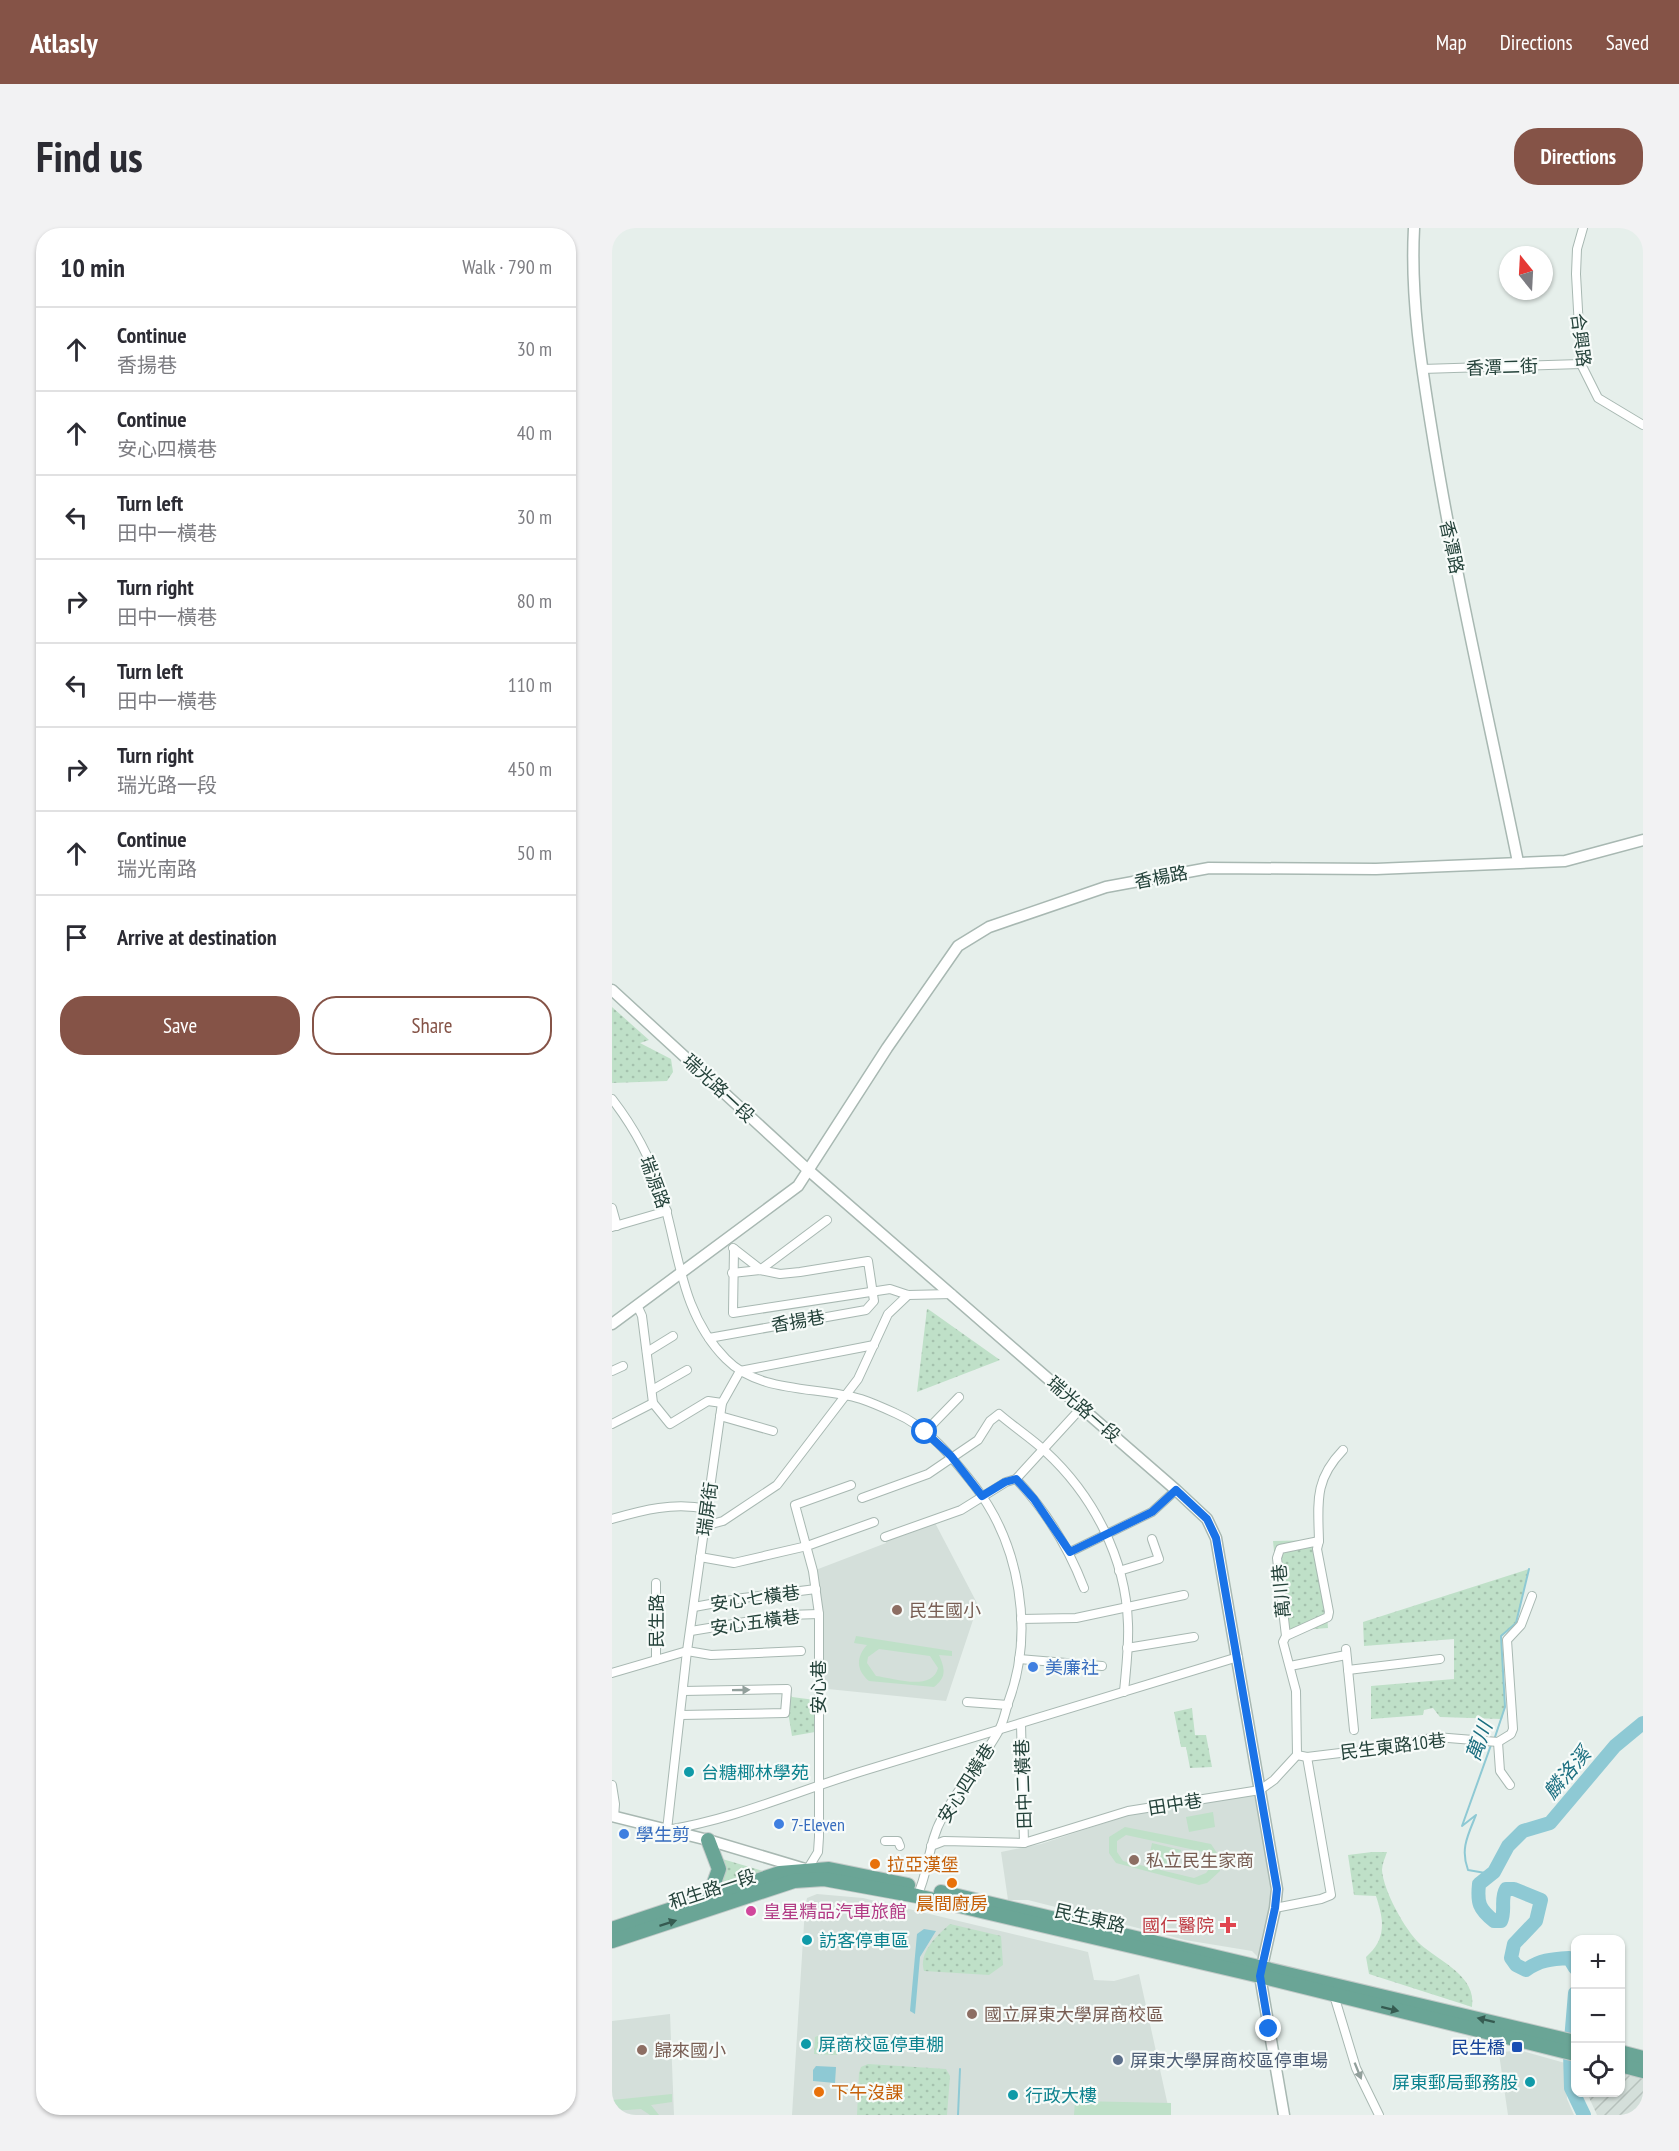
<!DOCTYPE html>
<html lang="en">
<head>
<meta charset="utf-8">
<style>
  body { margin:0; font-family:"PT Sans Narrow","Noto Sans TC",sans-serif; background:#f2f2f3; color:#2b2b33 }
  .controls { position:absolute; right:18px; bottom:18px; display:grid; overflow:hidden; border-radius:12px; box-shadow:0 2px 4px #0004 }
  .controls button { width:54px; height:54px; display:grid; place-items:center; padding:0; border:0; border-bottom:2px solid #e1e1e2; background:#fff; color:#2b2b33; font:30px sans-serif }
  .compass { position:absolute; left:887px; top:18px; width:54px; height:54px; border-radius:50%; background:#fff; box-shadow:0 2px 4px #0004; rotate:342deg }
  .stop { position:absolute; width:18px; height:18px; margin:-14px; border:4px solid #1a73e8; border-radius:50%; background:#fff }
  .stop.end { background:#1a73e8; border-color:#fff; box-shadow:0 2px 6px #0008 }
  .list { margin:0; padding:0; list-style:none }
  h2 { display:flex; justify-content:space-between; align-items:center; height:78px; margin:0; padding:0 24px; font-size:26px }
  h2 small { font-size:20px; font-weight:400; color:#7c7c81 }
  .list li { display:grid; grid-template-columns:39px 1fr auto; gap:18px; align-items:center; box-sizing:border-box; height:84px; padding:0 24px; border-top:2px solid #e1e1e2 }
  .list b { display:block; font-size:22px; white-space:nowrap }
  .list p { margin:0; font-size:20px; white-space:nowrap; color:#7c7c81 }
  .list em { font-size:20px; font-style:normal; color:#7c7c81 }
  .actions { display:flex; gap:12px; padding:18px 24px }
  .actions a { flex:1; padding:14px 0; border:2px solid #855347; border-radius:24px; text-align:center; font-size:21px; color:#855347 }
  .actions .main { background:#855347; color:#fff }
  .icon { flex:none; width:33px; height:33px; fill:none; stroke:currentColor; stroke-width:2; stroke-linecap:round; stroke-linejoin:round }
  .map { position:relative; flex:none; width:1031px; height:1887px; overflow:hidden; border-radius:24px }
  header { display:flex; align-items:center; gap:36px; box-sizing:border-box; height:84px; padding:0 30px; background:#855347; color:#fff }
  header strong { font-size:28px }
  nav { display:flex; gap:33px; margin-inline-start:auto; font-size:21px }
  .intro { display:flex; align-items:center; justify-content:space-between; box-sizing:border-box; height:144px; padding:0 36px }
  h1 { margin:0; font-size:42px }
  .button { padding:15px 27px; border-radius:24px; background:#855347; color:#fff; font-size:21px; font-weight:700 }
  main { display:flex; gap:36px; padding:0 36px }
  aside { flex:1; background:#fff; border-radius:24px; box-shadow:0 2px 4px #0004 }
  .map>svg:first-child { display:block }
  .built { fill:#d4dfda }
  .industrial { fill:url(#industrial-furrows) }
  .grass { fill:url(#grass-dots) }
  .garden { fill:#bfe0c8; fill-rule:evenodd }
  .water { fill:#8ec9d4 }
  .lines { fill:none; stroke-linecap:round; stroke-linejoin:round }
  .stream { stroke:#8ec9d4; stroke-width:2 }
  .river { stroke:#8ec9d4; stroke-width:14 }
  .minor-casing { stroke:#a8b8b2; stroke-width:10 }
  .tertiary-casing { stroke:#a8b8b2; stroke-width:13 }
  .primary-casing { stroke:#c2cac8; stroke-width:16 }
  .minor { stroke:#fff; stroke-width:8 }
  .tertiary { stroke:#fff; stroke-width:10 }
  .primary { stroke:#6aa596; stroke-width:14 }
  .oneway { fill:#92a09c }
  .oneway2 { fill:#365b51 }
  .route { stroke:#1a73e8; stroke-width:8 }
  .education-dot { fill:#8d6e63; stroke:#f7fbf9; stroke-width:2 }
  .shop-dot { fill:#3f7fe0; stroke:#f7fbf9; stroke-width:2 }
  .culture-dot { fill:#0f9aa8; stroke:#f7fbf9; stroke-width:2 }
  .food-dot { fill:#e8710a; stroke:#f7fbf9; stroke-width:2 }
  .hotel-dot { fill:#d1479c; stroke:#f7fbf9; stroke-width:2 }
  .health-dot { fill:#e0444e; stroke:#f7fbf9; stroke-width:2 }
  .transit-dot { fill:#1a4fb4; stroke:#f7fbf9; stroke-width:2 }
  .service-dot { fill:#5c6f8a; stroke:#f7fbf9; stroke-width:2 }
  .labels { text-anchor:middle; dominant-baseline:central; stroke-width:4.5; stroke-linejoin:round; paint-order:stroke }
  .street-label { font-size:18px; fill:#24423a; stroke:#f7fbf9 }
  .education-label { font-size:18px; fill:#785e54; stroke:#f7fbf9; text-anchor:start }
  .shop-label { font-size:18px; fill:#366cbe; stroke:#f7fbf9; text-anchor:start }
  .culture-label { font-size:18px; fill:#0d838f; stroke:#f7fbf9; text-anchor:start }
  .food-label { font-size:18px; fill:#c56008; stroke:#f7fbf9; text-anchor:start }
  .hotel-label { font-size:18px; fill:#b23c85; stroke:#f7fbf9; text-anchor:start }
  .health-label { font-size:18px; fill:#be3a42; stroke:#f7fbf9; text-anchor:end }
  .transit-label { font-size:18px; fill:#164399; stroke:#f7fbf9; text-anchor:end }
  .service-label { font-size:18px; fill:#4e5e75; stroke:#f7fbf9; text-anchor:start }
  .water-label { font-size:20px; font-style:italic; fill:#1c6f80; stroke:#f7fbf9 }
</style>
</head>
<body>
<header>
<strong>Atlasly</strong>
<nav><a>Map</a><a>Directions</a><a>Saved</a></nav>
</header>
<div class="intro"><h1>Find us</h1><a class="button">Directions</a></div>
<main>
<aside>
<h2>10 min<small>Walk · 790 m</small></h2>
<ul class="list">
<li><svg class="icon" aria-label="ahead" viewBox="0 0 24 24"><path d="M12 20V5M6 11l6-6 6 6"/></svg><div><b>Continue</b><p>香揚巷</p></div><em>30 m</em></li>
<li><svg class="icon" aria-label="ahead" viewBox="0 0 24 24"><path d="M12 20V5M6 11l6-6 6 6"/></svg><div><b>Continue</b><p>安心四橫巷</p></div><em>40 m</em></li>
<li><svg class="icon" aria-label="left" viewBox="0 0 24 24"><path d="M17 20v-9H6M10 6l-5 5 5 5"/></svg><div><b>Turn left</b><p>田中一橫巷</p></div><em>30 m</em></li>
<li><svg class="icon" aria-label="right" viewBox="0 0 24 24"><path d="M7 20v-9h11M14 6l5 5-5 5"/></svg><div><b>Turn right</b><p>田中一橫巷</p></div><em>80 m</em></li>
<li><svg class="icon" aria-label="left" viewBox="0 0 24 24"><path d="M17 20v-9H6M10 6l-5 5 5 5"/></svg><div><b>Turn left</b><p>田中一橫巷</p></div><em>110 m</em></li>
<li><svg class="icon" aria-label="right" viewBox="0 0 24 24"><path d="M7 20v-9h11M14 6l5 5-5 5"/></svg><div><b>Turn right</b><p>瑞光路一段</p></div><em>450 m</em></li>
<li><svg class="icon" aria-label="ahead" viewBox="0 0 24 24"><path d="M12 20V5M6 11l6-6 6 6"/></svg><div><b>Continue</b><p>瑞光南路</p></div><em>50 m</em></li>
<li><svg class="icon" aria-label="arrive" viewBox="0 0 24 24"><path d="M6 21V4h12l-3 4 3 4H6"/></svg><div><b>Arrive at destination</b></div></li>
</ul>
<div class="actions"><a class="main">Save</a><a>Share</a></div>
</aside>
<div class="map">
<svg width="1031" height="1887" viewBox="0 0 1031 1887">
  <defs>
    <pattern id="industrial-furrows" width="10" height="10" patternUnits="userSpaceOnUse" patternTransform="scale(1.5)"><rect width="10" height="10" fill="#d4dfda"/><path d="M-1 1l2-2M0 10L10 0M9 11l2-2" fill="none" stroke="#b6c1bc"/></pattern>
    <pattern id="grass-dots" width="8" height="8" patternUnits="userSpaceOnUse" patternTransform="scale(1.5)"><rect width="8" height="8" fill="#bfe0c8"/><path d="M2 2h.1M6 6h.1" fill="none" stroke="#a4c1ad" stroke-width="1.8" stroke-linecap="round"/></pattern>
  </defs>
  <rect width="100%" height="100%" fill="#e6efeb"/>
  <g class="built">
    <path d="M321,1291L366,1377L334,1473L206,1460L201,1343L274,1315L273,1309Z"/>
    <path d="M642,1567L658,1649L659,1675L647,1730L640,1723L573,1712L416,1672H396L389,1624L429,1616L517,1587Z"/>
    <path d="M205,1666L251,1670L476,1724L482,1752L502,1753L527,1746L558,1887H180L193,1680L195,1670Z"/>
    <path d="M58,1786L62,1887H0V1793Z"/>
    <path d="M886,1819L892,1824L907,1822L953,1835L955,1871L962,1887H896Z"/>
  </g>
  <path class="industrial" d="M1009,1844L1031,1849V1887H985L975,1865L1008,1864Z"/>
  <g class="grass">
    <path d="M0,779L37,812L28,815L59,831L61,844L55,853L0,855Z"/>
    <path d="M315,1081H316L388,1132L305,1164Z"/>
    <path d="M709,1312L716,1400L670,1403L661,1313Z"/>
    <path d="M917,1341L904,1395L889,1408L893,1479L890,1491L828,1489L821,1480L812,1482L811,1487L759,1491V1458L842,1451V1411L752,1418L751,1394Z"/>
    <path d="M178,1465L180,1469L203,1472V1504L180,1508L176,1484Z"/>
    <path d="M580,1480L583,1507H594L600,1539L578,1540L574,1519H569L562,1484Z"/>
    <path d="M760,1624H775C773,1630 770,1636 770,1642C771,1662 793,1702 808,1716C827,1733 865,1748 860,1779L757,1746L754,1729C775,1711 772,1692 764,1668L742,1667L736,1627Z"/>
    <path d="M107,1630L151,1643L110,1657L111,1645Z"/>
    <path d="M338,1696L389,1708L391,1737L377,1747L312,1743C306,1725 325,1707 338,1696Z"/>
    <path d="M208,1807L225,1808V1827L202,1826L203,1809Z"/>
    <path d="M256,1836L334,1841L338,1848L335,1887H245L247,1845L249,1839Z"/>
  </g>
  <g class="garden">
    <path d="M244,1408L340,1423V1428L327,1427C333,1441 335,1449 322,1459L257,1453C244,1442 244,1429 255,1417L242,1415ZM267,1421L318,1428L326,1440C320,1464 281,1450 264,1448L255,1435L256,1429Z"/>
    <path d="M601,1584L603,1599L577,1604L574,1589Z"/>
    <path d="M513,1599L599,1616L607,1628L608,1643L595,1655L587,1657L504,1635L497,1625V1609ZM514,1607L592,1624L598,1628L601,1636L594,1645L582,1650L511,1633L505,1624V1613Z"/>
    <path d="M540,1615L569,1622L565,1641L536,1634Z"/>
    <path d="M60,1866V1874L39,1877L47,1887H38L29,1881L0,1883V1872Z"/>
    <path d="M463,1873L559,1875V1887H462Z"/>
  </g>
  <g class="water">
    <path d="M312,1701L324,1703L308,1729L303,1786L298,1783L305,1706Z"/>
    <path d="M204,1838L224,1839L223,1855L201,1853V1842Z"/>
  </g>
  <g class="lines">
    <g class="stream">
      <path d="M882,1512L893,1479L889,1408L904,1395L917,1341"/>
      <path d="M879,1646L856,1642C848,1621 856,1607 864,1587L850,1598L879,1517"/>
      <path d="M346,1887L348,1841"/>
    </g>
    <g class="river">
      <path d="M963,1740L957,1730C940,1731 927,1732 914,1742L904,1737L899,1730L902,1716L924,1693L929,1672L902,1661H894C888,1671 894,1682 889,1693H882C867,1681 865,1675 867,1656L882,1644L896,1618L911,1603L938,1595L1003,1518L1031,1495"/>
      <path d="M963,1765L958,1824L959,1860L972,1887"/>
    </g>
    <g class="minor-casing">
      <g id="minor">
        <path d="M971,0L965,21L964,46L969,136L986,170L1031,197"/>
        <path d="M810,141L969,136"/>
        <path d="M0,871C20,897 38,929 48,961C67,1019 67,1084 114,1131C148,1166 206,1158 249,1171C261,1175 272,1180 283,1185C316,1199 340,1229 362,1257C408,1316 423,1404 396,1475C393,1485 391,1496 386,1504C369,1534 346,1560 330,1590C316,1615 317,1644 305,1668"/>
        <path d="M0,980L5,998"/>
        <path d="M0,999L55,983"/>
        <path d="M121,1020L148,1041"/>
        <path d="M122,1021L121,1085L278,1061L296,1067L340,1066"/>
        <path d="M148,1042L215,992"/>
        <path d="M25,1077L30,1088L41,1175L58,1196L96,1173L110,1175"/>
        <path d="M97,1110L254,1082L262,1073L256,1033L188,1044L168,1046L148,1042L120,1045"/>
        <path d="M262,1117L128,1143L110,1175L75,1423L55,1602C124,1591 185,1563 251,1543C376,1505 501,1467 626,1429"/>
        <path d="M35,1124L61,1108"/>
        <path d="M0,1143L11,1138"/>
        <path d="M40,1162L75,1142"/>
        <path d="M108,1188L161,1203"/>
        <path d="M0,1196L41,1175"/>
        <path d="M313,1204L347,1169"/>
        <path d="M404,1251C434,1283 456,1318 472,1360"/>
        <path d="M250,1270L316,1246L366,1212L378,1193L387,1186C402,1199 419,1210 433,1223C481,1267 514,1330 516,1396C517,1418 514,1441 512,1464"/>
        <path d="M0,1291C31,1282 62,1274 95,1281"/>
        <path d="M92,1298L111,1293L165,1257L246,1151L276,1086L296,1067"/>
        <path d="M273,1309L349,1282L394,1254L404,1251L470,1179"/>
        <path d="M707,1313C706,1274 702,1252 731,1222"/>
        <path d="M458,1324L540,1284L564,1262"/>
        <path d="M88,1329L122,1335L195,1318L262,1294"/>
        <path d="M507,1343L547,1331L540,1311"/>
        <path d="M82,1379L131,1370L204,1361"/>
        <path d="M409,1391L464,1390L572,1367"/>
        <path d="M79,1403L175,1387L207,1386"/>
        <path d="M515,1420L582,1409"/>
        <path d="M734,1421L742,1502"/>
        <path d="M407,1431L490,1438"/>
        <path d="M44,1432V1355"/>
        <path d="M678,1438L734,1427"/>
        <path d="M736,1442L828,1431"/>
        <path d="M0,1445L75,1423L99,1427L189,1423"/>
        <path d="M355,1474L396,1477"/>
        <path d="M68,1487L173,1485L175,1461L71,1463"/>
        <path d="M409,1496L412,1615"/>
        <path d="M886,1514L888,1543L898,1557"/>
        <path d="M685,1527L695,1529L753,1522L761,1523L824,1509L886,1514L899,1506L901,1501L895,1412L909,1397L920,1368"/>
        <path d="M0,1557L3,1576L2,1589"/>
        <path d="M273,1613H286L288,1618"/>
        <path d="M319,1618L332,1613L412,1615L516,1583L648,1562L662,1552L685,1527L684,1463L671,1414L674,1408L665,1330L668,1321L707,1313L705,1321L717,1384L716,1389L674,1408"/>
        <path d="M195,1642L206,1624L207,1609V1386L201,1343L183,1277L239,1257"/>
        <path d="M663,1680L709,1671L719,1667L695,1529"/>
        <path d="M721,1764L744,1840L767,1887"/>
      </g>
    </g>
    <g class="tertiary-casing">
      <g id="tertiary">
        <path d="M802,0C798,75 811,148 823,222C846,360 878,497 906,634"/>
        <path d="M0,762L195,941L564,1262L595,1291L604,1310L665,1661L663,1680L648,1748L672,1887"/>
        <path d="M0,1096L186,958L275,820L346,718L377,699L494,659L597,640L764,641L953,633L1031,612"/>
        <path d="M0,1588L96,1612L193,1641"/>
      </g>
    </g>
    <g class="primary-casing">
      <g id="primary">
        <path d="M96,1612L107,1641L97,1669"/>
        <path d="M329,1664L963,1814"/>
        <path d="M0,1701L168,1645L217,1641L296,1657"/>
        <path d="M0,1713L182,1653L212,1651L305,1668L648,1748L963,1826"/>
        <path d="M1008,1824L1031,1830"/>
        <path d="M1008,1837L1031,1843"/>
      </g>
    </g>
    <use href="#minor" class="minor"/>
    <use href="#tertiary" class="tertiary"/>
    <use href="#primary" class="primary"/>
  </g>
  <defs><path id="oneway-solid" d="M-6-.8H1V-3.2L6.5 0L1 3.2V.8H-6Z" transform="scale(1.5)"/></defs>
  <g class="oneway">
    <use href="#oneway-solid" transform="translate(129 1462) rotate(-1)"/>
    <use href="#oneway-solid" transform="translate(746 1843) rotate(68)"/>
  </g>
  <g class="oneway2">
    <use href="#oneway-solid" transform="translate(56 1695) rotate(-18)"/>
    <use href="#oneway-solid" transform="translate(778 1781) rotate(14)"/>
    <use href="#oneway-solid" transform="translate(874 1792) rotate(-166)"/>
  </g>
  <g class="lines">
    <path class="route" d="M313,1204L339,1228L370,1268L393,1254L404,1251L422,1271L458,1324L540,1284L564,1262L595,1291L604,1310L665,1661L663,1680L648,1748L657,1801"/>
  </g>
  <g class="education-dot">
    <circle cx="285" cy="1382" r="6"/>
    <circle cx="522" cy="1632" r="6"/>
    <circle cx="360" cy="1786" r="6"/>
    <circle cx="30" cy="1822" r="6"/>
  </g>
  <g class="shop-dot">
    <circle cx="421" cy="1439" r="6"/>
    <circle cx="167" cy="1596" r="6"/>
    <circle cx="12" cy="1606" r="6"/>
  </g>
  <g class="culture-dot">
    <circle cx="77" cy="1544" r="6"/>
    <circle cx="195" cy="1712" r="6"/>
    <circle cx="194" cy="1816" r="6"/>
    <circle cx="918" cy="1854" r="6"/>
    <circle cx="401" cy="1867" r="6"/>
  </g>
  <g class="food-dot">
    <circle cx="263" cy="1636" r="6"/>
    <circle cx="340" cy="1655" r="6"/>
    <circle cx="207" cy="1864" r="6"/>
  </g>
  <circle class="hotel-dot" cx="139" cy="1683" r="6"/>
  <path class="health-dot" d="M613 1688h6v6h6v6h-6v6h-6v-6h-6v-6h6z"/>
  <rect class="transit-dot" x="899" y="1813" width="12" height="12" rx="3"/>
  <circle class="service-dot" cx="506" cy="1832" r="6"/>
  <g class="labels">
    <g class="street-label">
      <text transform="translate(969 112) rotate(83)">合興路</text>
      <text transform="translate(890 139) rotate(-2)">香潭二街</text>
      <text transform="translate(840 319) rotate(78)">香潭路</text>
      <text transform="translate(549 649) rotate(-11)">香楊路</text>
      <text transform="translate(107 860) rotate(43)">瑞光路一段</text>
      <text transform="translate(43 954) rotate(70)">瑞源路</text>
      <text transform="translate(186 1093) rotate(-10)">香揚巷</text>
      <text transform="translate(472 1181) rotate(41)">瑞光路一段</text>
      <text transform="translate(95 1281) rotate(-82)">瑞屏街</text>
      <text transform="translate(669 1363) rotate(-95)">萬川巷</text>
      <text transform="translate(143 1370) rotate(-8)">安心七橫巷</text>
      <text transform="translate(44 1393) rotate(-90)">民生路</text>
      <text transform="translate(143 1394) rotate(-8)">安心五橫巷</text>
      <text transform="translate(206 1459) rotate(-90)">安心巷</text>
      <text transform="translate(781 1518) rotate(-7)">民生東路10巷</text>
      <text transform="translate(354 1555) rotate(-58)">安心四橫巷</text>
      <text transform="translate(411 1556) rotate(-92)">田中二橫巷</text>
      <text transform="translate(563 1576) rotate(-9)">田中巷</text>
      <text transform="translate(100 1661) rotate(-18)">和生路一段</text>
      <text transform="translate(478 1690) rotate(13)">民生東路</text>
    </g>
    <g class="education-label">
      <text x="297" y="1382">民生國小</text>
      <text x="534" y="1632">私立民生家商</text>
      <text x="372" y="1786">國立屏東大學屏商校區</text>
      <text x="42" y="1822">歸來國小</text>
    </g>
    <g class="shop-label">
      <text x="433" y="1439">美廉社</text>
      <text x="179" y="1596">7-Eleven</text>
      <text x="24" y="1606">學生剪</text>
    </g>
    <g class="culture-label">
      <text x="89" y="1544">台糖椰林學苑</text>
      <text x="207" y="1712">訪客停車區</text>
      <text x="206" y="1816">屏商校區停車棚</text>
      <text x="906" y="1854" text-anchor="end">屏東郵局郵務股</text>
      <text x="413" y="1867">行政大樓</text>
    </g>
    <g class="food-label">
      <text x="275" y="1636">拉亞漢堡</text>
      <text x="340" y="1675" text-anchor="middle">晨間廚房</text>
      <text x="219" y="1864">下午沒課</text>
    </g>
    <g class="hotel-label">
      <text x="151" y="1683">皇星精品汽車旅館</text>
    </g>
    <g class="health-label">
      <text x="602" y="1697">國仁醫院</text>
    </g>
    <g class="transit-label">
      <text x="893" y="1819">民生橋</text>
    </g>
    <g class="service-label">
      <text x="518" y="1832">屏東大學屏商校區停車場</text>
    </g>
    <g class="water-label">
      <text transform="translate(867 1513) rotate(-70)">萬川</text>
      <text transform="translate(955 1545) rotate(-50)">麟洛溪</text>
    </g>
  </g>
</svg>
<div class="controls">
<button>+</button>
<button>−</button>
<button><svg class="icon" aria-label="locate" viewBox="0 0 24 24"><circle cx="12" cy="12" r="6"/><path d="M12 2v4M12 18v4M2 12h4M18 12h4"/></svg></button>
</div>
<svg class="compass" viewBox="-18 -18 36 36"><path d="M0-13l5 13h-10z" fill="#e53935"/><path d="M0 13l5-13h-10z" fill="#7c7c81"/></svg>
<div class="stop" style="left:313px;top:1204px"></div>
<div class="stop end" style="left:657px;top:1801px"></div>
</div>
</main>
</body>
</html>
